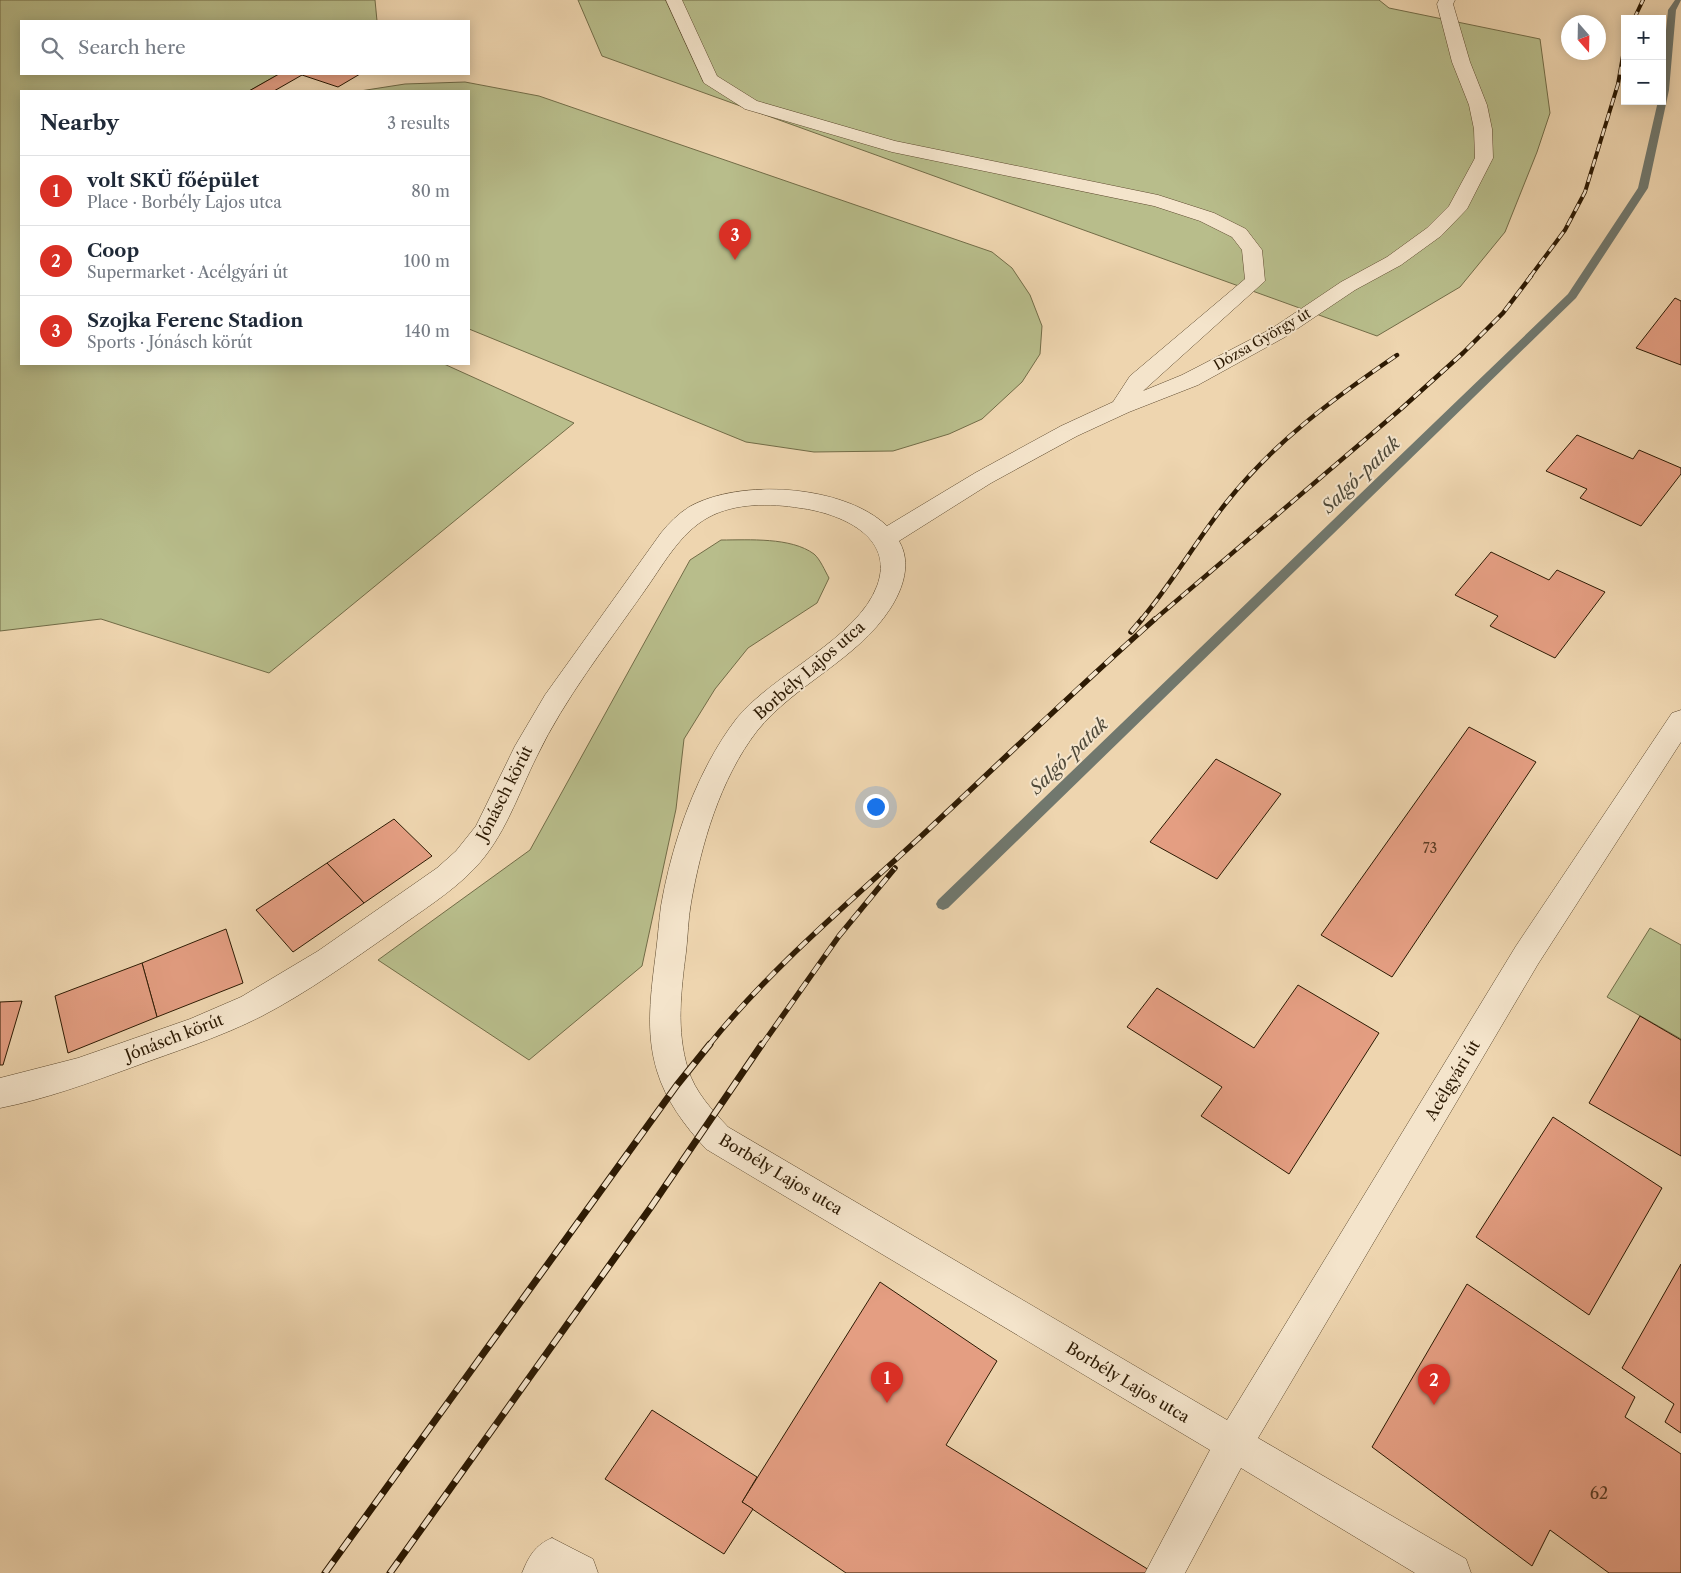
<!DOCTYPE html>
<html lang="en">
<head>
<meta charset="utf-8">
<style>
  body { margin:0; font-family:"Libre Caslon Text",serif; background:#f6f6f7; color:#1f2937 }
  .controls { position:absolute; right:15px; top:15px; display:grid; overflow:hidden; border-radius:0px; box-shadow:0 2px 12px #0003 }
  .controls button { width:45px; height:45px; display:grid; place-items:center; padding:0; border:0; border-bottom:1px solid #e0e1e3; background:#fff; color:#1f2937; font:25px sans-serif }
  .compass { position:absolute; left:1561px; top:15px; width:45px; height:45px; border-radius:50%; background:#fff; box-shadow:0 2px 12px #0003; rotate:160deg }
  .you { position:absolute; left:875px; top:806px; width:18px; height:18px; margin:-12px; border:4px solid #fff; border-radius:50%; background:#1a73e8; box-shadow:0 0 0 8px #1a73e833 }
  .badge { display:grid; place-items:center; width:32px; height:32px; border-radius:50%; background:#d93025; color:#fff; font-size:16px; font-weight:700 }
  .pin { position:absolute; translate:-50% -41px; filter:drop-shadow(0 1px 2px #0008) }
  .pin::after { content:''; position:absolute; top:26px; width:18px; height:15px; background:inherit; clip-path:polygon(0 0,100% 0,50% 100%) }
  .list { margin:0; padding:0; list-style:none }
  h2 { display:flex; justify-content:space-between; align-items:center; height:65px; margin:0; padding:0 20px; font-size:21px }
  h2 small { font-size:16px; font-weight:400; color:#747a83 }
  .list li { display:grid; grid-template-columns:32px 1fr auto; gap:15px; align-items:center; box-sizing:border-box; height:70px; padding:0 20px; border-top:1px solid #e0e1e3 }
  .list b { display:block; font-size:19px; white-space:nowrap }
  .list p { margin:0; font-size:16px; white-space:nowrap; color:#747a83 }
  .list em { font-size:16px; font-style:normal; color:#747a83 }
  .icon { flex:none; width:28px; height:28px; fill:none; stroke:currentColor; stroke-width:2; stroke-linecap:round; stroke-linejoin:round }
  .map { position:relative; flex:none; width:1681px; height:1573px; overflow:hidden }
  .search { position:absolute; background:#fff; box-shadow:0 2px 12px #0003; left:20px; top:20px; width:450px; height:55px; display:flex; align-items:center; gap:12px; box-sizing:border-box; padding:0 18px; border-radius:0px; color:#747a83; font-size:19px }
  .panel { position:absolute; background:#fff; box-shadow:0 2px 12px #0003; left:20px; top:90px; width:450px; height:275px; border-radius:0px }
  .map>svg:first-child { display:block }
  .green { fill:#b8bd8b; stroke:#726c47 }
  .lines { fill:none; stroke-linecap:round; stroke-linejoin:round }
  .stream { fill:#71786e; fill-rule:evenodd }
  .building { fill:#e49e82; stroke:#2d1a03 }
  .minor-casing { stroke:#5d492e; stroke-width:1 }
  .minor { fill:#f4e4cb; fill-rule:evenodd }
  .rail-far3-casing { stroke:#2d1a03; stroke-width:4 }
  .rail-far2-casing { stroke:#2d1a03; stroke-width:4.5 }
  .rail-far1-casing { stroke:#2d1a03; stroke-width:5.5 }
  .rail-casing { stroke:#2d1a03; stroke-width:7 }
  .rail-far3 { stroke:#f4e4cb; stroke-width:2.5; stroke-dasharray:8; stroke-linecap:butt }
  .rail-far2 { stroke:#f4e4cb; stroke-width:3; stroke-dasharray:9; stroke-linecap:butt }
  .rail-far1 { stroke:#f4e4cb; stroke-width:4; stroke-dasharray:11; stroke-linecap:butt }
  .rail { stroke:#f4e4cb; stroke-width:5; stroke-dasharray:14; stroke-linecap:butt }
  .labels { text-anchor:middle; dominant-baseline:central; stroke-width:4; stroke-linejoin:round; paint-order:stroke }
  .far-street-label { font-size:14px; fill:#2d1a03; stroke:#f4e4cb }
  .number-label { font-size:14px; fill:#5b3b23 }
  .street-label { font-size:16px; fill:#2d1a03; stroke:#f4e4cb }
  .near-number-label { font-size:16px; fill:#5b3b23 }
  .water-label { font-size:18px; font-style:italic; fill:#4f4939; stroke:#f4e4cb }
</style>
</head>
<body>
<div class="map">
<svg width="1681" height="1573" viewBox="0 0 1681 1573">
  <rect width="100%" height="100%" fill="#eed5af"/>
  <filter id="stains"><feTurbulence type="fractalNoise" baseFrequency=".004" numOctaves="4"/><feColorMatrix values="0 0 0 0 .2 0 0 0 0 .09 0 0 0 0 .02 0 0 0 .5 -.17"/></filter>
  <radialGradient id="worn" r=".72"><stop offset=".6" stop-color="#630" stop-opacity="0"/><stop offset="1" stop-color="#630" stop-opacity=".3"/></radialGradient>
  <g class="green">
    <path d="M0,0H375L377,21H21V74H279L249,91H21V364H444L574,423L269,673L101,619L0,631Z"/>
    <path d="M578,0H1379L1389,8L1540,39L1550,113L1537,152L1505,232L1460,287L1377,336L602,56Z"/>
    <path d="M465,82L539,96L992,252L1012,268L1030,295L1042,326L1040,354L1022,382L982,419L949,434L893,451L814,452L746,442L469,329V91H360L405,84Z"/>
    <path d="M721,540C749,540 791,537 814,554C820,559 825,571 829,578L817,603L748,648L715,689L684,739L676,809L642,966L529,1060L378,960L530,850L690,560Z"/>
    <path d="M1650,928L1681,945V1039L1607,997Z"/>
  </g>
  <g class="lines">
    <path class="stream" d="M1675,0H1681L1676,10L1669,90L1648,188L1576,298L948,908L943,910L938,908L936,904L938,900L1568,294L1638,188L1658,101H1662V72L1668,10Z"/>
  </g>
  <g class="building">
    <path d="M279,74H360L338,87L302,75L274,91H249Z"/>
    <path d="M1675,298L1681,301V365L1636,348Z"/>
    <path d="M1577,435L1633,459L1639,450L1681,468V474L1641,526L1580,498L1587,489L1546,471Z"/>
    <path d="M1491,552L1549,580L1557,570L1605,592L1555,658L1490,626L1498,616L1455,595Z"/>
    <path d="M1469,727L1536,762L1392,977L1321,935Z"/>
    <path d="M1216,759L1281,794L1217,879L1150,842Z"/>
    <path d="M394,819L432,856L364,903L327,863Z"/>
    <path d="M327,863L364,903L293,952L256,910Z"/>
    <path d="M226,929L243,983L157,1017L142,963Z"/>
    <path d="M142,963L157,1017L68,1053L55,996Z"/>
    <path d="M1298,985L1379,1033L1289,1174L1201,1116L1222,1087L1127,1027L1157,988L1254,1048Z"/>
    <path d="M22,1001L3,1065H0V1002Z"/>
    <path d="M1640,1016L1681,1040V1156L1589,1103Z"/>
    <path d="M1553,1117L1662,1188L1589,1315L1476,1237Z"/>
    <path d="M1681,1264V1433L1665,1422L1674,1404L1622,1368Z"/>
    <path d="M880,1282L997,1361L946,1445L1154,1573H846L742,1502Z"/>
    <path d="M1467,1284L1635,1397L1625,1417L1681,1454V1573H1609L1550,1530L1532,1566L1372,1447Z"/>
    <path d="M652,1410L757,1477L742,1502L753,1509L724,1554L605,1479Z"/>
  </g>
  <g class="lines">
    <g class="minor-casing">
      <g id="minor">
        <path d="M666,0H682L717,76L757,101L895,141L1158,195L1214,213L1246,229L1259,246L1262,250L1265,281L1143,391L1182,375L1271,329L1341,282L1387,257L1427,228L1449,206L1475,158L1474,129L1469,105L1452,62L1437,4L1439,0H1455L1453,4L1470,62L1487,105L1492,129L1493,158L1467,209L1441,236L1401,265L1355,290L1285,337L1198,385L1129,412L1077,436L991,483L899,541C912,563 903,589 890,609C857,660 795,684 757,731C720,779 701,845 691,903C688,919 688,936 686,952C681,991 676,1030 688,1069C695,1092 712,1110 728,1127L1227,1420L1516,946L1672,713L1681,710V742L1538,964L1258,1438L1466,1559L1471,1573H1415L1241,1468L1185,1573H1145L1210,1450L706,1149C685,1126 666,1101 657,1071C645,1032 651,992 656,952C658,936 659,921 661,906C672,842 697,770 737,718C773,674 858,638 877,586C896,536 839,513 800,508C770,503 735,503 709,517C679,533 662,567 643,593C606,646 565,698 537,756C518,794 505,837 474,869C451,893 421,911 394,931C351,961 308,992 262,1016C221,1037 176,1051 133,1067C89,1083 46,1099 0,1108V1078L78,1058L190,1019L241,997L318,951L437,868L456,851L476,826L515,746L545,695L661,533C669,523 678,514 689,507C740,478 844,485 887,526L975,473L1061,426L1113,402L1130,376L1245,279L1242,250L1232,237L1200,221L1154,206L892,152L745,109L704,83Z"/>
        <path d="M552,1538L593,1559L598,1573H522C529,1556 535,1545 552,1538Z"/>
      </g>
    </g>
    <use href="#minor" class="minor"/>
    <g class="rail-far3-casing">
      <g id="rail-far3">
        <path d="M1634,19L1643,0"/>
        <path d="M1530,277L1565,230L1585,192L1618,84L1625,44"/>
      </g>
    </g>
    <g class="rail-far2-casing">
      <g id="rail-far2">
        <path d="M1141,620C1172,583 1196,541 1226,503C1273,443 1334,398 1397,355"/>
        <path d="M1154,620L1402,408L1463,353L1503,313L1531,276"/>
      </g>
    </g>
    <g class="rail-far1-casing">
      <g id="rail-far1">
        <path d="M1131,632L1142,619"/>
        <path d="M709,1045C774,964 854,899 930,828C1005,758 1078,687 1155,619"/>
        <path d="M762,1045L839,936L895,868"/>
      </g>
    </g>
    <g class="rail-casing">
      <g id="rail">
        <path d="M325,1573L677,1085L710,1044"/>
        <path d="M390,1573L651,1207L762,1044"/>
      </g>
    </g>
    <use href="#rail-far3" class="rail-far3"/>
    <use href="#rail-far2" class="rail-far2"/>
    <use href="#rail-far1" class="rail-far1"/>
    <use href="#rail" class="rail"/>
  </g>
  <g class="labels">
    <g class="far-street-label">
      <text transform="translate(1262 339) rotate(-30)">Dózsa György út</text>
    </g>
    <g class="number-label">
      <text x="1430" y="848">73</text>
    </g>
    <g class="street-label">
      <text transform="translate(809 670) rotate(-41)">Borbély Lajos utca</text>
      <text transform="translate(504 793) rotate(-63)">Jónásch körút</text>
      <text transform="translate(174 1037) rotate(-21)">Jónásch körút</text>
      <text transform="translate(1452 1080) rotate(-59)">Acélgyári út</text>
      <text transform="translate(781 1174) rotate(31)">Borbély Lajos utca</text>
      <text transform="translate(1128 1382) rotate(31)">Borbély Lajos utca</text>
    </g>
    <g class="near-number-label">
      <text x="1599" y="1493">62</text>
    </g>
    <g class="water-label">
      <text transform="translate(1361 475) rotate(-44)">Salgó-patak</text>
      <text transform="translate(1069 756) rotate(-44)">Salgó-patak</text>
    </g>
  </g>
  <rect width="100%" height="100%" filter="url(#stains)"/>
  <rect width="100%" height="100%" fill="url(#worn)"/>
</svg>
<div class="controls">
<button>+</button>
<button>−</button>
</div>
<svg class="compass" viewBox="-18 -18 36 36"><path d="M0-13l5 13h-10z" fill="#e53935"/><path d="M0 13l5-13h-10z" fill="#747a83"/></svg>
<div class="you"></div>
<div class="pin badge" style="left:887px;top:1403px">1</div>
<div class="pin badge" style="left:1434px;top:1405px">2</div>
<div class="pin badge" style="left:735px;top:260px">3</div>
<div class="search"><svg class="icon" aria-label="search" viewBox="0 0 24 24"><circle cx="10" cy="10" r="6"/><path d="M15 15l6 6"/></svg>Search here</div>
<section class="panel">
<h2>Nearby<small>3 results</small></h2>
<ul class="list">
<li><span class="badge">1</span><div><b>volt SKÜ főépület</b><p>Place · Borbély Lajos utca</p></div><em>80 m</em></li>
<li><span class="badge">2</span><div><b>Coop</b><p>Supermarket · Acélgyári út</p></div><em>100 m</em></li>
<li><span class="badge">3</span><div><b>Szojka Ferenc Stadion</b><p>Sports · Jónásch körút</p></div><em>140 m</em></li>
</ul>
</section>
</div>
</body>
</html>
